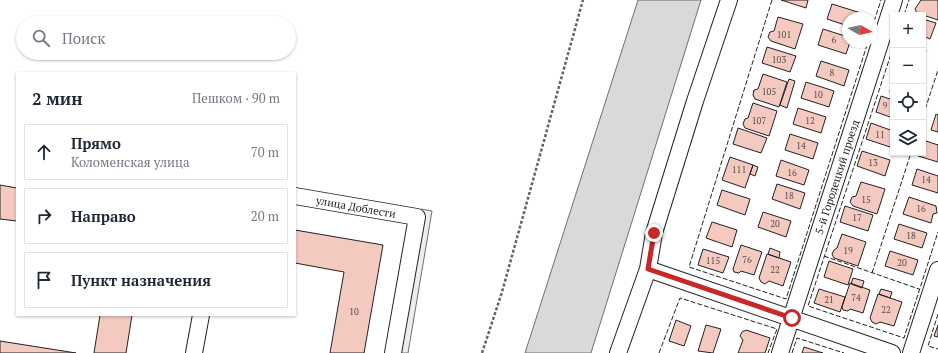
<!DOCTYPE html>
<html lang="ru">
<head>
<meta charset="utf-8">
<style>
	body { margin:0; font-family:"PT Serif",serif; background:#f6f6f7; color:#1f2937 }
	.controls { position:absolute; right:12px; top:12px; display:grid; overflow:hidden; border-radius:0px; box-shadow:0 1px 3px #0004 }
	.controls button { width:36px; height:36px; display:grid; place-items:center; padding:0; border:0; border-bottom:1px solid #e0e1e3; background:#fff; color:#1f2937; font:20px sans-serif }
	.compass { position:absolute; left:842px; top:12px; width:36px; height:36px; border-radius:50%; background:#fff; box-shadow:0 1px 3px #0004; rotate:99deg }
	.stop { position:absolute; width:12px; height:12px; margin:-9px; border:3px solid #c62828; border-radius:50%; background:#fff }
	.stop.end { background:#c62828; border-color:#fff; box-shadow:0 1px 4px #0008 }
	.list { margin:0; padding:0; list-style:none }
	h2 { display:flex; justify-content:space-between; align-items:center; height:52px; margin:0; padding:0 16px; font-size:17px }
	h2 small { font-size:13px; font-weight:400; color:#747a83 }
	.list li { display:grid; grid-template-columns:26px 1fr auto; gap:12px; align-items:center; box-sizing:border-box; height:56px; margin:0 8px 8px; padding:0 8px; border:1px solid #e0e1e3; border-radius:0px }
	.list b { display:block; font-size:15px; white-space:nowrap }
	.list p { margin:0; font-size:13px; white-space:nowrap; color:#747a83 }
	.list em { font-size:13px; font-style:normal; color:#747a83 }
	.icon { flex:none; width:22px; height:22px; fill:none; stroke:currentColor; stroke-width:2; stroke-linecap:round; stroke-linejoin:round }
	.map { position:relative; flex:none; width:938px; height:353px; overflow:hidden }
	.search { position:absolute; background:#fff; box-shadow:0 1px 3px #0004; left:16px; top:16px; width:280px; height:44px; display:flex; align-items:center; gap:10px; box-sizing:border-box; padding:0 14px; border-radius:22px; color:#747a83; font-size:15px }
	.panel { position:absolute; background:#fff; box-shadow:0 1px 3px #0004; left:16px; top:72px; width:280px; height:244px; border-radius:0px }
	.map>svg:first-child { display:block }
</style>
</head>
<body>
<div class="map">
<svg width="938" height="353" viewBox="0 0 938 353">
	<rect width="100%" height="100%" fill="#fff"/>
	<path fill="#ededed" stroke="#6f6f6f" d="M421 209 432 211 408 353H396Z"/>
	<path fill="#d9d9d9" stroke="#6f6f6f" d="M638 0H701L591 353H525Z"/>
	<path fill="#f3c9c0" stroke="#222" d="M781 0H808L806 8Z
		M921 0H938V20L917 13 915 9Z
		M832 4 861 13 859 18H848V26L827 19Z
		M778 17 803 24 795 49 771 41 768 37 770 32 774 31Z
		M923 19 936 23 930 39 923 36Z
		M823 29 848 37V42H850L846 54 818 45Z
		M767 47 796 56 790 72 762 63Z
		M923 49 926 50 923 61Z
		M821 61 849 70 844 86 816 76Z
		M763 74 787 82 779 107 755 99 753 95 754 90 758 89Z
		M789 79 795 81 787 108 780 105Z
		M806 82 834 91 829 107 801 98Z
		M891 87H893V96L890 92Z
		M881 96 893 100V118L876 112Z
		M753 103 777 111 769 136 745 128 743 124 745 119 748 118Z
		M798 108 826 117 821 133 793 124Z
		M936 114 938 115V132L931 130Z
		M871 123 893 131V148L866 139Z
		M738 128 767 138 761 153 733 144Z
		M790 134 818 143 813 159 785 150Z
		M923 140 938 145V162L918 156 919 153H923Z
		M862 151 890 160 885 176 857 166Z
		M730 157 753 165 745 188 722 180Z
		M781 160 809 170 804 185 776 176Z
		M753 165 758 167 755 176 750 174Z
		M917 169 938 176V193L912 185Z
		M861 182 885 189 877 214 853 206 850 202 852 197 856 196Z
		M777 184 805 193 800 209 772 199Z
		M0 185 17 188V221L0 219Z
		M722 190 750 199 745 215 717 205Z
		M909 197 936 206 937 213 933 214 931 223 903 214Z
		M845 206 873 215 868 231 840 222Z
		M763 212 791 221 786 237 758 227Z
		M712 222 737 230 732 247 706 238Z
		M899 224 927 233 922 248 894 239Z
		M295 230 383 245 364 353H330L344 272 295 263Z
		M842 234 866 242 858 266 834 258 832 254 834 250 837 248Z
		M741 245 762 252 754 275 741 271 739 273 734 272 733 269Z
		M770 248 780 252 779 258 768 254Z
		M703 249 729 257 723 273 698 265Z
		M890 251 918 260 913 275 885 266Z
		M767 254 791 262 783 286 769 281 765 284 761 282 759 278Z
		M829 261 853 269 848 285 824 277Z
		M853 278 864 281 862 288 851 284Z
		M850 283 870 290 863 313 850 309 848 311 843 310 842 307Z
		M819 289 845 297 840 312 814 303Z
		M881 289 892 292 890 298 879 294Z
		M878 294 902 302 894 326 880 322 876 324 872 322 870 318Z
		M100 315H132L126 353H94Z
		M676 320 691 326 684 346 669 341Z
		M706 325 721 329 713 353 698 351Z
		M938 325V337L934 336Z
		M746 330 770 338 765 353H738L743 340 740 336 742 332Z
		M0 341 76 353H0Z
		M804 347 823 353H802Z"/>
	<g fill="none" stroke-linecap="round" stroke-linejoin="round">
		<g stroke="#222" stroke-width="18">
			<path id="minor" d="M295 196 417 217 393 353
				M648 269 892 353
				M194 353 201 315
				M618 353 648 269 654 233 695 101 729 0
				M780 353 894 0
				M911 353 938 270"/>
		</g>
		<path stroke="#646464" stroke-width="2.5" stroke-dasharray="3 2" stroke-linecap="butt" d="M482 353 502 292 583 0"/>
		<use href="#minor" stroke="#fff" stroke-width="16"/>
		<path stroke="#222" stroke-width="1" stroke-dasharray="5 2" stroke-linecap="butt" d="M772 0 689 267 786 299 868 42
			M904 15 909 0
			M872 28 881 0
			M893 48 808 306 904 338 938 232
			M923 116 938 70
			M824 256 919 289
			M872 273 911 153
			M938 314 928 346 938 349
			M659 353 680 298 777 329 768 353
			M792 353 797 338 844 353"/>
	</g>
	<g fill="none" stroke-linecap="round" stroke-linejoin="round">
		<path stroke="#c62828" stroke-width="5" d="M654 233 648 269 792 318"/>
	</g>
	<g text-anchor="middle" stroke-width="3" stroke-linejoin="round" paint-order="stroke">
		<g font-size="9" fill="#564c4a">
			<text x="784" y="38">101</text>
			<text x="834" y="43">6</text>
			<text x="779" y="63">103</text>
			<text x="832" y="76">8</text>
			<text x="769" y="95">105</text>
			<text x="818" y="98">10</text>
			<text x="885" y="109">9</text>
			<text x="759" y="124">107</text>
			<text x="810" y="124">12</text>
			<text x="880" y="138">11</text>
			<text x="801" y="149">14</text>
			<text x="873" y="166">13</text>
			<text x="739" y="173">111</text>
			<text x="792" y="176">16</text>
			<text x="926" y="183">14</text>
			<text x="789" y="199">18</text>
			<text x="866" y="203">15</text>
			<text x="921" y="212">16</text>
			<text x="857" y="221">17</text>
			<text x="775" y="227">20</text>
			<text x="911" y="239">18</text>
			<text x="848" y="254">19</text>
			<text x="747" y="263">76</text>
			<text x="713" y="264">115</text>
			<text x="902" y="266">20</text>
			<text x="775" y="273">22</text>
			<text x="856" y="301">74</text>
			<text x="829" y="303">21</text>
			<text x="886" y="313">22</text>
			<text x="354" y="315">10</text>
		</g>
		<g font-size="11" fill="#222" stroke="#fff">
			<text transform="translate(837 177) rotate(-72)" y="4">5-й Городецкий проезд</text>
			<text transform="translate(356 207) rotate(10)" y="4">улица Доблести</text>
		</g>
	</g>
</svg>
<div class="controls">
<button>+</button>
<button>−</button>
<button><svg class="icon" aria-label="locate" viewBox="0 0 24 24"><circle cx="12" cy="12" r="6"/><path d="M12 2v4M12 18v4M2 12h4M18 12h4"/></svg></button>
<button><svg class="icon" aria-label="layers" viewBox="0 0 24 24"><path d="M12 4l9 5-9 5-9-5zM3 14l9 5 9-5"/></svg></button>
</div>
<svg class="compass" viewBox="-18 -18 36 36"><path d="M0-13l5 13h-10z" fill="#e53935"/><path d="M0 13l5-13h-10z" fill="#747a83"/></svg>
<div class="stop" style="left:792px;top:318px"></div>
<div class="stop end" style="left:654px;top:233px"></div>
<div class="search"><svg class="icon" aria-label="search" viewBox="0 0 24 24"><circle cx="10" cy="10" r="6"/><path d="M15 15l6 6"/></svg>Поиск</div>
<section class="panel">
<h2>2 мин<small>Пешком · 90 m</small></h2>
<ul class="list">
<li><svg class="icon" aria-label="ahead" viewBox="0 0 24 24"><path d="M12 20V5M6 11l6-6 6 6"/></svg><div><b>Прямо</b><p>Коломенская улица</p></div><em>70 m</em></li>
<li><svg class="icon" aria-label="right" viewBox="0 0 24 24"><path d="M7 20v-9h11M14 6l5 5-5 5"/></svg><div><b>Направо</b></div><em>20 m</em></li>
<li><svg class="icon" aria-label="arrive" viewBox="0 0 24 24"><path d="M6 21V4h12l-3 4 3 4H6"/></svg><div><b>Пункт назначения</b></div></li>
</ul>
</section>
</div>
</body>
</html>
